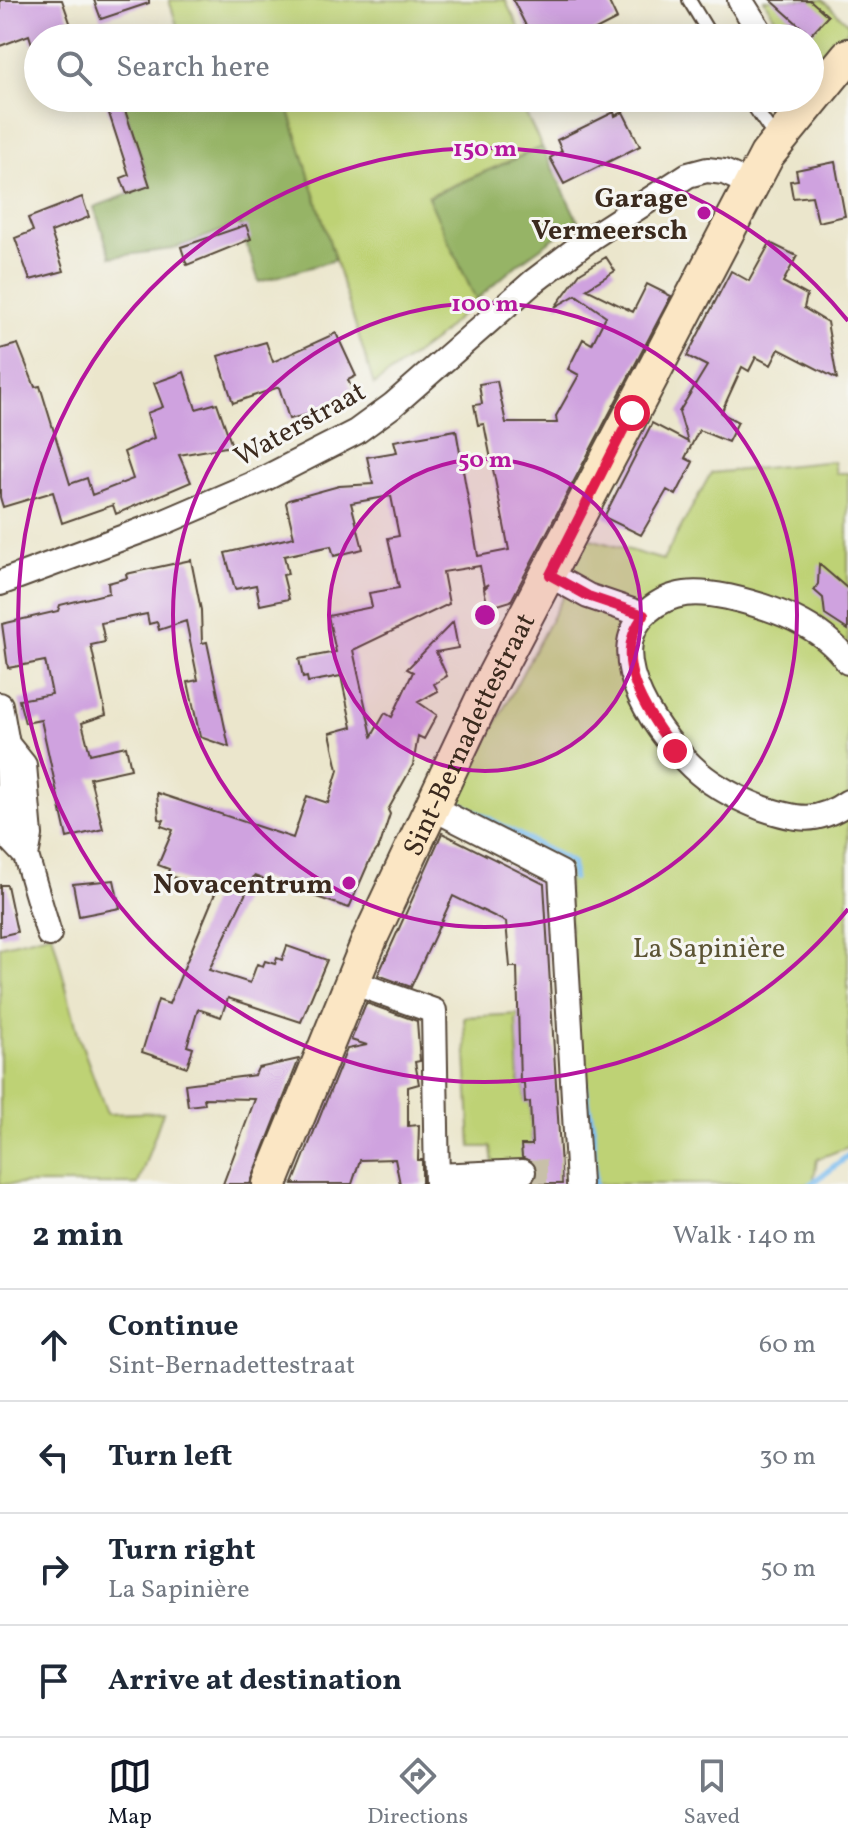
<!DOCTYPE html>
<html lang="en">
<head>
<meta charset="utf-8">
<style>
	body { margin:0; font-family:Vollkorn,serif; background:#f6f6f7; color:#1f2937 }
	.stop { position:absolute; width:24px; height:24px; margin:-18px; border:6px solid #e11d48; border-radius:50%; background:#fff }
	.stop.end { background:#e11d48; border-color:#fff; box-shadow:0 2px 8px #0008 }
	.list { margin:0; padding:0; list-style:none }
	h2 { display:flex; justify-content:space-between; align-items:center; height:104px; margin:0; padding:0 32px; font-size:34px }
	h2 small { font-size:26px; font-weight:400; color:#747a83 }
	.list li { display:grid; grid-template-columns:52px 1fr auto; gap:24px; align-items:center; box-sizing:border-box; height:112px; padding:0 32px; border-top:2px solid #e0e1e3 }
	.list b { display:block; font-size:30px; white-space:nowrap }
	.list p { margin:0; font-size:26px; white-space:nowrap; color:#747a83 }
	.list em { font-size:26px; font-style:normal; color:#747a83 }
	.icon { flex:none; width:44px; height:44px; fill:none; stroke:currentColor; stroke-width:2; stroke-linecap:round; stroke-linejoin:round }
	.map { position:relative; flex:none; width:848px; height:1184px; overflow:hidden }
	.search { position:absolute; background:#fff; box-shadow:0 4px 20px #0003; left:24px; right:24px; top:24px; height:88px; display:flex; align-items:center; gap:20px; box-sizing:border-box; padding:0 28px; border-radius:44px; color:#747a83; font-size:30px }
	.sheet { height:552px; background:#fff }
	nav { display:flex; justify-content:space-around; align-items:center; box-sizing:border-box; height:112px; border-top:2px solid #e0e1e3; background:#fff; font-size:22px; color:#747a83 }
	nav a { display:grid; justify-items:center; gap:4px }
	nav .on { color:#111827 }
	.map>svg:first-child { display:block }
</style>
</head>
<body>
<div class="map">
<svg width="848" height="1184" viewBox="0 0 848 1184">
	<rect width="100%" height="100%" fill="#f6f6f2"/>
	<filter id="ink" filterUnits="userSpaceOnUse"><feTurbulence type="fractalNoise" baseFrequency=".0125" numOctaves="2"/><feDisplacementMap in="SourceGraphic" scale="16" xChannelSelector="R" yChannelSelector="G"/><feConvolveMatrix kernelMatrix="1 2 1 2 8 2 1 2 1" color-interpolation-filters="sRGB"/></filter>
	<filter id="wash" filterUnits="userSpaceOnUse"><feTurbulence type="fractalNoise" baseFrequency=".006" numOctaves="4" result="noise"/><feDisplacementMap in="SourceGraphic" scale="32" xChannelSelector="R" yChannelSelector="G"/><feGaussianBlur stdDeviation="1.8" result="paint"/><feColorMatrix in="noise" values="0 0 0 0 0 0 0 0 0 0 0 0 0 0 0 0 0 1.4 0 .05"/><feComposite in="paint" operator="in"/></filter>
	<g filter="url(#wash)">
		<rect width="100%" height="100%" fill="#ebe6cc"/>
		<path fill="#bed275" stroke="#7c7e4a" stroke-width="2" d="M169 0H505L524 38H181Z
			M764 0H823L848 23V30L825 55 811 57 810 38H787Z
			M285 98H518L542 147 428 196 476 300 437 338 374 385Z
			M834 461 836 473H848V1147L817 1159 813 1184H582L567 869 451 808 566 591 581 536 663 560 711 473Z
			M52 933 79 1037 107 1114 163 1112 138 1184H0V946Z
			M520 1014V1018L516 1019 519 1082 524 1083 525 1102H530L532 1145 522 1146 523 1163 493 1165 491 1147H471L464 1017Z"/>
		<path fill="#96b466" stroke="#686f42" stroke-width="2" d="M121 98H285L335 260 259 282 240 224 172 249 111 257 94 207 150 186Z
			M542 147 578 221 519 263 476 300 428 197Z"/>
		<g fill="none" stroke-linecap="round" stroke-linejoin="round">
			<path stroke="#79bcef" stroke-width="6" d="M455 801 572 863 573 878
				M584 1081 593 1128 595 1184
				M811 1184 848 1156"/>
		</g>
		<g id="blocks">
			<path fill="#cfa2df" d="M0 0H62L73 31 38 38 32 44 29 35 0 46Z
				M94 0H149V3L101 19Z
				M513 0H608L617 19 580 38H532Z
				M771 0H810L828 16 810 35Z
				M104 98H121L150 186 127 194 121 178 129 175Z
				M614 112 615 116 623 112 640 146 564 184 550 158 562 151 557 140Z
				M835 162 845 216 818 222 812 196 793 198 790 181 798 180 796 170Z
				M82 197 89 217 51 232 64 271 30 280 15 238 33 231 28 218Z
				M246 225 251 239 187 265 181 247Z
				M770 243 797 256 783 282 807 295 804 308 827 322 837 379 779 349 771 365 756 357 749 371 742 367 721 413 738 422 728 442 699 430 685 458 693 462 676 495 667 490 641 535 604 517 652 423 688 442 679 412 707 366 687 356 731 271 749 281Z
				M606 257 615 271 586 289 633 312 647 284 671 296 511 601 488 608 484 589 489 584 484 587 480 566 443 572 449 604 353 650 372 736 385 713 392 717 413 672 407 669 453 622 458 648 436 652 447 676 434 684 438 691 418 702 437 715 424 739 418 736 413 765 388 810 390 814 380 845 369 862 349 908 254 876 209 970 250 983 257 964 263 966 265 961 275 964 277 958 282 960 287 946 327 960 301 1022 228 998 221 1017 198 1009 187 1046 193 1048 187 1067 142 1052 158 1000 169 1004 216 891 167 875 169 869 158 865 173 830 161 826 164 820 159 819 157 793 293 838 307 796 328 803 338 770 330 733 352 727 341 676 308 682 307 677 303 678 299 659 336 652 328 616 372 607 369 593 399 588 388 538 399 536 391 496 351 503 363 549 334 556 331 546 284 556 288 574 283 575 289 599 260 605 256 585 235 589 225 553 294 537 286 503 288 500 339 486 373 484 367 457 397 452 394 441 456 430 478 556 509 550 484 424 478 425 474 405 482 404 479 384 497 381 506 423H557L556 416 579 375 568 369 583 339 592 344 606 316 576 295 555 307 580 273Z
				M336 333 356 376 348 380 354 394 315 413 289 419 279 387 233 403 218 356 266 342 273 362Z
				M18 344 35 387 40 386 70 484 87 478 92 495 133 479 124 452 154 438 147 413 163 407 154 383 174 376 184 372 196 409 217 403 232 446 179 455 191 482 116 514 113 505 62 523 53 492 3 507 0 497V349Z
				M191 560 201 610 202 643 207 642 229 747 200 737 188 682 198 680 186 621 159 630 157 622 149 624 147 614 101 623 105 642 91 645 106 715 82 723 90 754 126 746 131 769 90 778 103 829 67 838 41 720 25 723 19 700 52 694 45 661 8 668 2 624 58 611 60 605 109 593 108 583 127 578 126 574Z
				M819 564 848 589V630L825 615 823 598 814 590 818 584Z
				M442 833 544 884 562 1184H532L538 1172 536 1165 522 1157 521 1145H532L530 1102 525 1103 524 1083H520L517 967H510L506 922 453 896 411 987 378 975Z
				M114 880 120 908 79 916 73 884Z
				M0 885H7L17 932 0 936Z
				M366 1003 417 1021 420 1061 415 1062 419 1084 408 1087V1126L419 1125 418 1160H422V1184H400L395 1159 360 1160 352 1184H293L347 1049 367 1045 351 1040Z
				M299 1059 250 1184H223L255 1099 204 1098 205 1104 188 1106 185 1084 255 1075 258 1068Z"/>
		</g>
	</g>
	<g filter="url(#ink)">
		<use href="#blocks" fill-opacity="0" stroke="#554638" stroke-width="2"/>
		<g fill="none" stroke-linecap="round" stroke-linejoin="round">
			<path stroke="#c8c0a9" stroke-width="24" stroke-dasharray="24 12" stroke-linecap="butt" d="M523 1172 561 1171"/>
			<g stroke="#554638" stroke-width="16">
				<path id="lane" d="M689 0 712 38
					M748 98 777 140"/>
			</g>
			<g stroke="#554638" stroke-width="28">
				<path id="street" d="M740 0 764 38
					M550 575 588 596 644 615
					M0 583 162 523 260 481 356 432 393 405 533 282 592 237 688 175 707 170 724 172 751 184
					M848 662C821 624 772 607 728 597 697 591 672 590 648 611 597 655 662 741 699 773 718 789 739 799 762 808 797 820 817 824 848 802
					M0 705 7 744 11 840 26 856 49 934
					M7 744 24 765 30 835 26 856
					M429 806 561 873 579 1184
					M352 982 434 1011 437 1184
					M437 1176 523 1172"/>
			</g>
			<g stroke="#554638" stroke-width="38">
				<g id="secondary">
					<path id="s1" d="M270 1184 371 936 488 688 767 155 848 56"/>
				</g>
			</g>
			<use href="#lane" stroke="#fff" stroke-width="12"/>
			<use href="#street" stroke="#fff" stroke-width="24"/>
			<use href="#secondary" stroke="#fbe6c4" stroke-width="34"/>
		</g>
	</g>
	<g fill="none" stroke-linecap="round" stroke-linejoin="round" filter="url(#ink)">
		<path stroke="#e11d48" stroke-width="10" d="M632 413 550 575 588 596 644 615C608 660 648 713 675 751"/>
	</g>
	<circle cx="485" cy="615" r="156" fill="#b5179e" fill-opacity=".12"/>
	<g fill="none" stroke="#b5179e" stroke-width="4">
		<circle cx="485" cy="615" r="156"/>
		<circle cx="485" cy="615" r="312"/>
		<path d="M848 909A467 467 0 1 1 848 321"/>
	</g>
	<g fill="#b5179e" stroke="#f6f6f2" stroke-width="3">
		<circle cx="704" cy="213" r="8"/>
		<circle cx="349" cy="883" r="8"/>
	</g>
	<g text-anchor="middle" stroke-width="6" stroke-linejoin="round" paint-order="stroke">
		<g font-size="28" font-weight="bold" fill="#3b2a1e" stroke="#f6f6f2" text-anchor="end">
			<text x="688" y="207">Garage<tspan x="688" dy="32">Vermeersch</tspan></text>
			<text x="333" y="893">Novacentrum</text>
		</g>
		<g font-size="28" fill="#3b2a1e" stroke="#f6f6f2">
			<text transform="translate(299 423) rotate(-29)" y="10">Waterstraat</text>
			<text dy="10" stroke="none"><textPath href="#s1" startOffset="492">Sint-Bernadettestraat</textPath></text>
		</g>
		<g font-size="28" fill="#5c5434" stroke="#f6f6f2">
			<text x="709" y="957">La Sapinière</text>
		</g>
	</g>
	<circle cx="485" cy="615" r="12" fill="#b5179e" stroke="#f6f6f2" stroke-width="4"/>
	<g font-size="24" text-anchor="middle" font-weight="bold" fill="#b5179e" stroke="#f6f6f2" stroke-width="6" stroke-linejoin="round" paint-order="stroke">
		<text x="485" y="156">150 m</text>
		<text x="485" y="311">100 m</text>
		<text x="485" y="467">50 m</text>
	</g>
</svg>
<div class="stop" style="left:632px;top:413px"></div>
<div class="stop end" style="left:675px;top:751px"></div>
<div class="search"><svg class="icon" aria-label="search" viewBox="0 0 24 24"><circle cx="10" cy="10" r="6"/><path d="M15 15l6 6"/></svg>Search here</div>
</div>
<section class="sheet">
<h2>2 min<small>Walk · 140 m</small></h2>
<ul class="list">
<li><svg class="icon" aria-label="ahead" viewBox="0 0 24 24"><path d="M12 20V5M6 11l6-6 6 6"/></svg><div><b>Continue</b><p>Sint-Bernadettestraat</p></div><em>60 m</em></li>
<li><svg class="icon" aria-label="left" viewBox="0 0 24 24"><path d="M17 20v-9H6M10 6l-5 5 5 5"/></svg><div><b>Turn left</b></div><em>30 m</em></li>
<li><svg class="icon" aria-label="right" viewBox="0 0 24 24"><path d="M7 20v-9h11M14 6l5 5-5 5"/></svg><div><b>Turn right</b><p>La Sapinière</p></div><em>50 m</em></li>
<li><svg class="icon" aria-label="arrive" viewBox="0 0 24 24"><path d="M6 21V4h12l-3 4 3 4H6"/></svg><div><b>Arrive at destination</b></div></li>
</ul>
</section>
<nav>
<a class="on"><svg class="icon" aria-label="map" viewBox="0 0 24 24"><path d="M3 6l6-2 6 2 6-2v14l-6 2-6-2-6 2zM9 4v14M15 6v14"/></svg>Map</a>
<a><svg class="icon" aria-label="directions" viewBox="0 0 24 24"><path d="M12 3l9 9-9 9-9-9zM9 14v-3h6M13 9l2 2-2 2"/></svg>Directions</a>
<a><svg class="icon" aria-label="saved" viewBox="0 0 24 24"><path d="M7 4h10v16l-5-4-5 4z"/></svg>Saved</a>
</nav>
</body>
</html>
